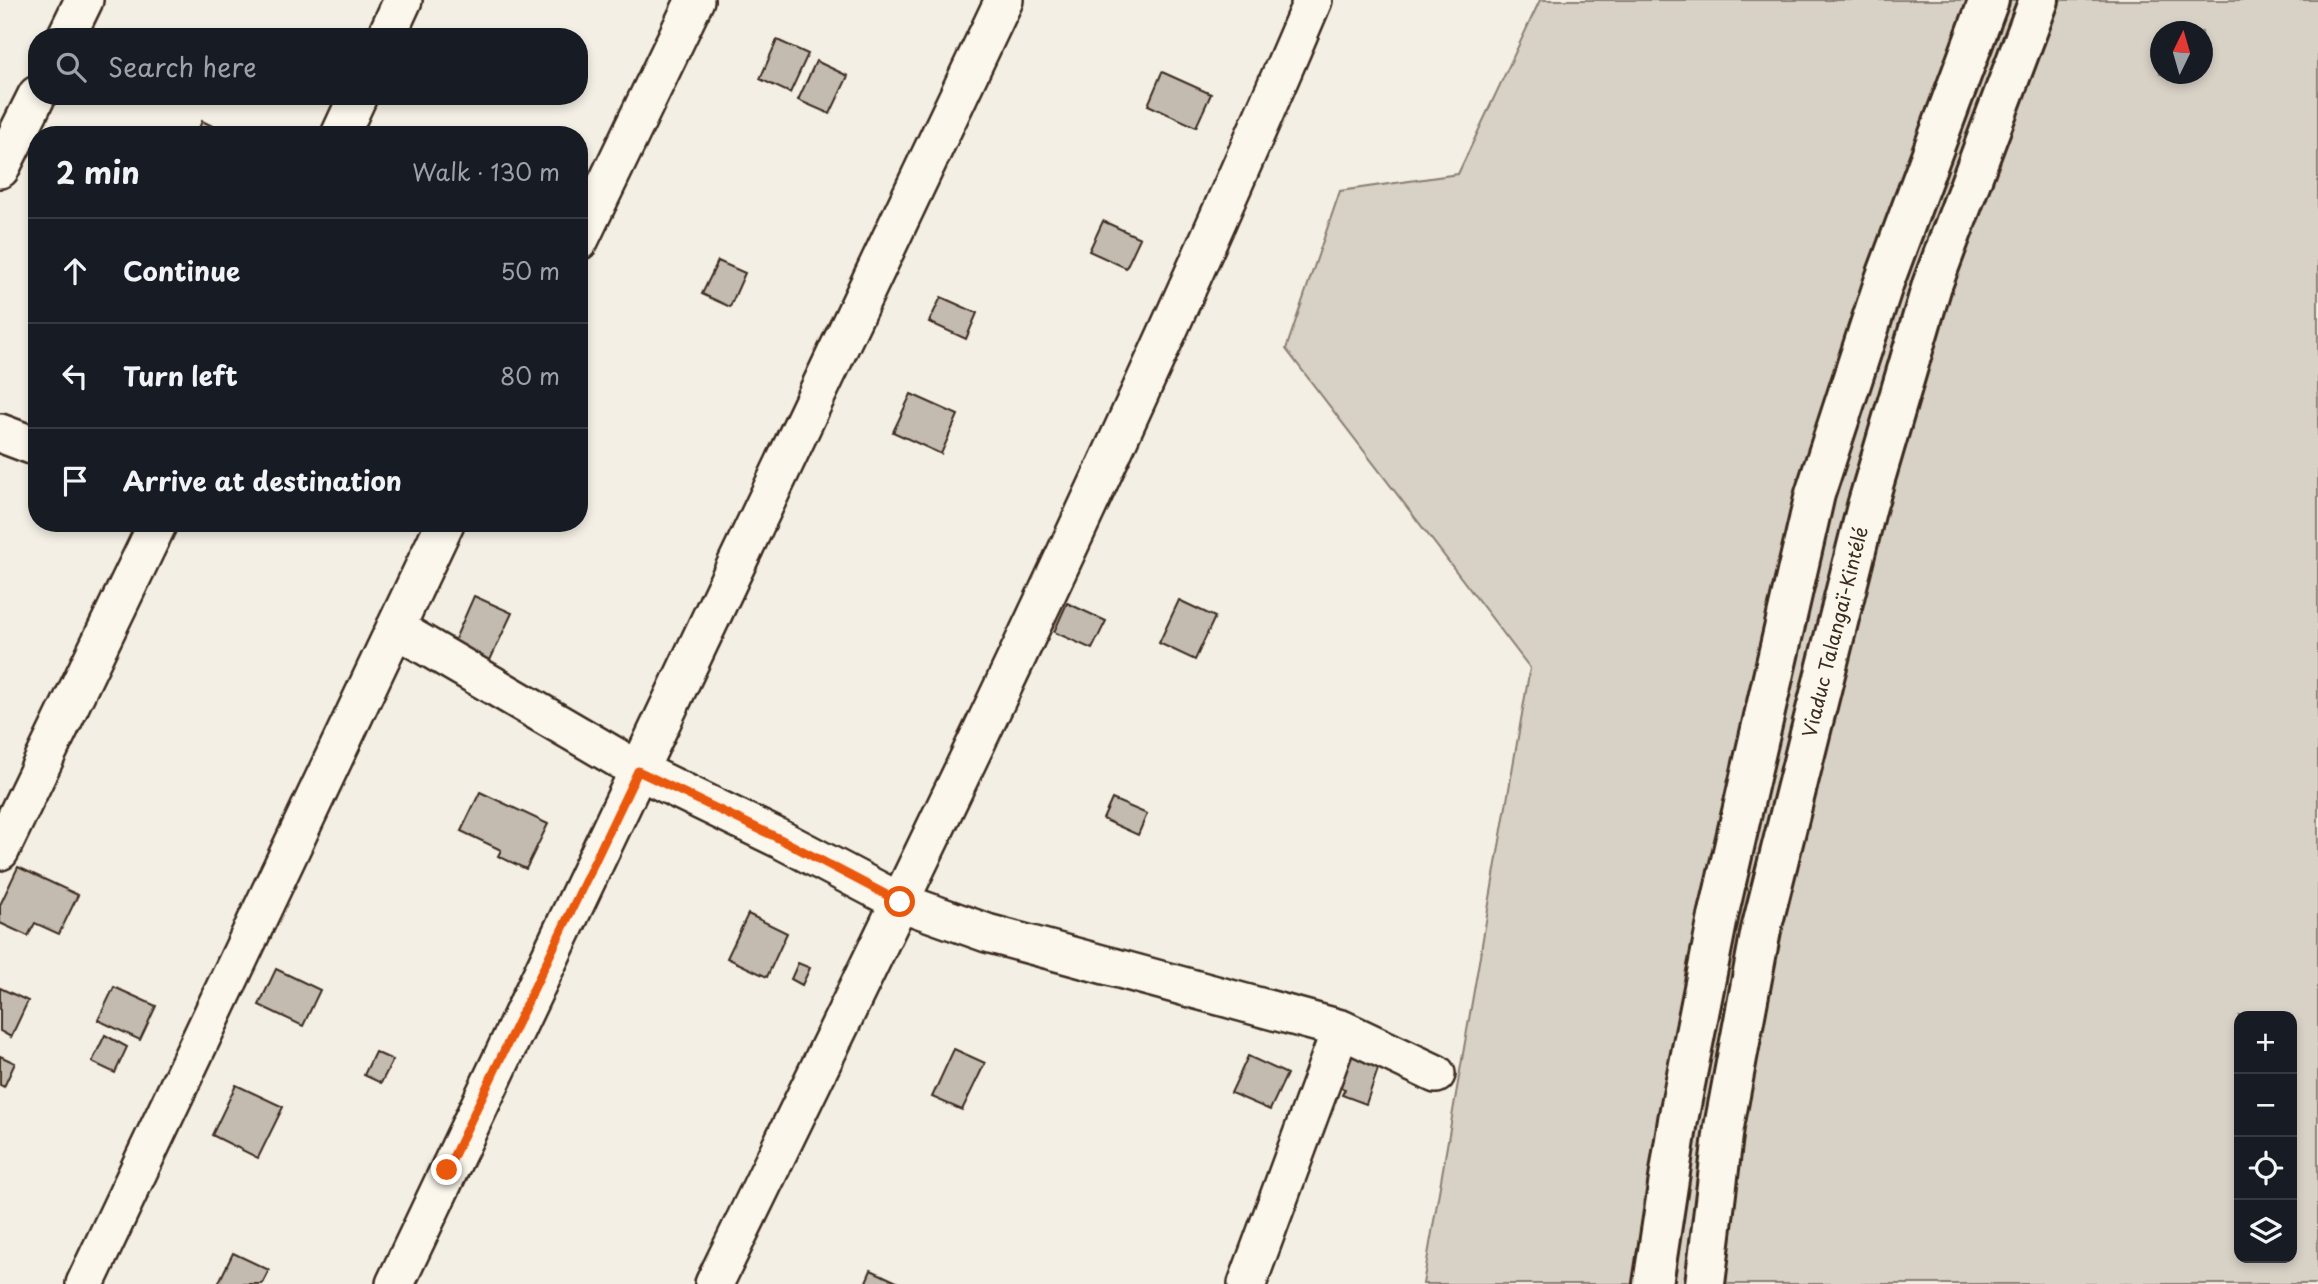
<!DOCTYPE html>
<html lang="en">
<head>
<meta charset="utf-8">
<style>
	body { margin:0; font-family:"Playpen Sans",sans-serif; background:#242831; color:#f1f3f6 }
	.controls { position:absolute; right:21px; bottom:21px; display:grid; overflow:hidden; border-radius:14px; box-shadow:0 4px 10px #0003 }
	.controls button { width:63px; height:63px; display:grid; place-items:center; padding:0; border:0; border-bottom:2px solid #363941; background:#171b24; color:#f1f3f6; font:35px sans-serif }
	.compass { position:absolute; left:2150px; top:21px; width:63px; height:63px; border-radius:50%; background:#171b24; box-shadow:0 4px 10px #0003; rotate:5deg }
	.stop { position:absolute; width:21px; height:21px; margin:-16px; border:5px solid #ea580c; border-radius:50%; background:#fff }
	.stop.end { background:#ea580c; border-color:#fff; box-shadow:0 2px 7px #0008 }
	.list { margin:0; padding:0; list-style:none }
	h2 { display:flex; justify-content:space-between; align-items:center; height:91px; margin:0; padding:0 28px; font-size:30px }
	h2 small { font-size:23px; font-weight:400; color:#9ea1a6 }
	.list li { display:grid; grid-template-columns:46px 1fr auto; gap:21px; align-items:center; box-sizing:border-box; height:105px; padding:0 28px; border-top:2px solid #363941 }
	.list b { display:block; font-size:26px; white-space:nowrap }
	.list em { font-size:23px; font-style:normal; color:#9ea1a6 }
	.icon { flex:none; width:38px; height:38px; fill:none; stroke:currentColor; stroke-width:2; stroke-linecap:round; stroke-linejoin:round }
	.map { position:relative; flex:none; width:2318px; height:1284px; overflow:hidden }
	.search { position:absolute; background:#171b24; box-shadow:0 4px 10px #0003; left:28px; top:28px; width:560px; height:77px; display:flex; align-items:center; gap:18px; box-sizing:border-box; padding:0 24px; border-radius:28px; color:#9ea1a6; font-size:26px }
	.panel { position:absolute; background:#171b24; box-shadow:0 4px 10px #0003; left:28px; top:126px; width:560px; height:406px; border-radius:28px }
	.map>svg:first-child { display:block }
</style>
</head>
<body>
<div class="map">
<svg width="2318" height="1284" viewBox="0 0 2318 1284">
	<rect width="100%" height="100%" fill="#f3efe4"/>
	<filter id="ink" filterUnits="userSpaceOnUse"><feTurbulence type="fractalNoise" baseFrequency=".0143" numOctaves="2"/><feDisplacementMap in="SourceGraphic" scale="14" xChannelSelector="R" yChannelSelector="G"/><feConvolveMatrix kernelMatrix="1 2 1 2 8 2 1 2 1" color-interpolation-filters="sRGB"/></filter>
	<g filter="url(#ink)">
		<path fill="#d8d1c6" stroke="#8a7e72" stroke-width="2" fill-rule="evenodd" d="M1540 0H2318V1284H1423L1530 668 1286 349 1340 191 1458 174ZM2160 32H2202V74H2160ZM2239 1016H2292V1258H2239Z"/>
		<path fill="#c3bbb0" stroke="#3b2a1e" stroke-width="2" d="M777 40 808 54 790 93 760 79Z
			M816 61 848 76 830 114 798 100Z
			M1162 72 1211 94 1196 127 1148 105Z
			M202 121 231 135H196Z
			M1103 221 1140 238 1126 268 1089 251Z
			M718 261 745 273 730 307 702 294Z
			M941 297 977 313 966 339 929 322Z
			M911 394 958 415 941 454 893 432Z
			M474 596 512 613 485 671 448 655Z
			M1179 600 1215 617 1195 660 1159 643Z
			M1067 603 1106 621 1092 649 1054 632Z
			M480 792 548 824 526 869 498 856 501 850 461 831Z
			M1112 799 1147 814 1138 835 1103 819Z
			M18 867 78 895 59 934 35 923 28 936 0 923V905Z
			M748 914 787 933 767 977 727 958Z
			M798 963 810 968 802 985 791 979Z
			M276 969 320 990 303 1026 259 1005Z
			M114 987 156 1006 140 1040 98 1020Z
			M0 988 28 1001 11 1037 0 1031Z
			M105 1035 127 1047 115 1073 92 1062Z
			M954 1049 985 1063 962 1110 932 1097Z
			M1342 1050 1380 1063 1366 1104 1342 1095 1345 1089 1330 1084Z
			M375 1052 393 1060 381 1083 364 1075Z
			M0 1056 15 1063 4 1087 0 1085Z
			M1248 1056 1287 1074 1270 1110 1231 1093Z
			M236 1085 283 1107 258 1158 212 1135Z
			M233 1253 269 1270 262 1284H218Z
			M871 1270 901 1284H865Z"/>
		<g fill="none" stroke-linecap="round" stroke-linejoin="round">
			<g stroke="#3b2a1e" stroke-width="42">
				<path id="street" d="M66 37 84 0
					M386 37 403 0
					M340 135 358 96
					M0 169 37 95
					M579 241 695 0
					M0 433 37 447
					M395 628 638 770 780 839 900 902 987 933 1341 1029 1436 1074
					M0 851 158 523
					M85 1284 445 523
					M395 1284 1004 0
					M714 1284C921 860 1129 435 1313 0
					M1247 1284 1341 1029"/>
			</g>
			<g stroke="#3b2a1e" stroke-width="44">
				<path id="highway" d="M1653 1284 1678 1120 1718 917 1815 494 1884 282 1989 0
					M1705 1284 1724 1127 1761 930 1867 506 1932 285 2039 0"/>
			</g>
			<use href="#street" stroke="#fbf7ec" stroke-width="37"/>
			<use href="#highway" stroke="#fbf7ec" stroke-width="38"/>
		</g>
	</g>
	<g fill="none" stroke-linecap="round" stroke-linejoin="round" filter="url(#ink)">
		<path stroke="#ea580c" stroke-width="9" d="M447 1170 638 771 780 839 900 902"/>
	</g>
	<g text-anchor="middle" stroke-width="6" stroke-linejoin="round" paint-order="stroke">
		<g font-size="19" fill="#3b2a1e" stroke="#fbf7ec">
			<text transform="translate(1835 632) rotate(-76)" y="7">Viaduc Talangaï-Kintélé</text>
		</g>
	</g>
</svg>
<div class="controls">
<button>+</button>
<button>−</button>
<button><svg class="icon" aria-label="locate" viewBox="0 0 24 24"><circle cx="12" cy="12" r="6"/><path d="M12 2v4M12 18v4M2 12h4M18 12h4"/></svg></button>
<button><svg class="icon" aria-label="layers" viewBox="0 0 24 24"><path d="M12 4l9 5-9 5-9-5zM3 14l9 5 9-5"/></svg></button>
</div>
<svg class="compass" viewBox="-18 -18 36 36"><path d="M0-13l5 13h-10z" fill="#e53935"/><path d="M0 13l5-13h-10z" fill="#9ea1a6"/></svg>
<div class="stop" style="left:900px;top:902px"></div>
<div class="stop end" style="left:447px;top:1170px"></div>
<div class="search"><svg class="icon" aria-label="search" viewBox="0 0 24 24"><circle cx="10" cy="10" r="6"/><path d="M15 15l6 6"/></svg>Search here</div>
<section class="panel">
<h2>2 min<small>Walk · 130 m</small></h2>
<ul class="list">
<li><svg class="icon" aria-label="ahead" viewBox="0 0 24 24"><path d="M12 20V5M6 11l6-6 6 6"/></svg><div><b>Continue</b></div><em>50 m</em></li>
<li><svg class="icon" aria-label="left" viewBox="0 0 24 24"><path d="M17 20v-9H6M10 6l-5 5 5 5"/></svg><div><b>Turn left</b></div><em>80 m</em></li>
<li><svg class="icon" aria-label="arrive" viewBox="0 0 24 24"><path d="M6 21V4h12l-3 4 3 4H6"/></svg><div><b>Arrive at destination</b></div></li>
</ul>
</section>
</div>
</body>
</html>
